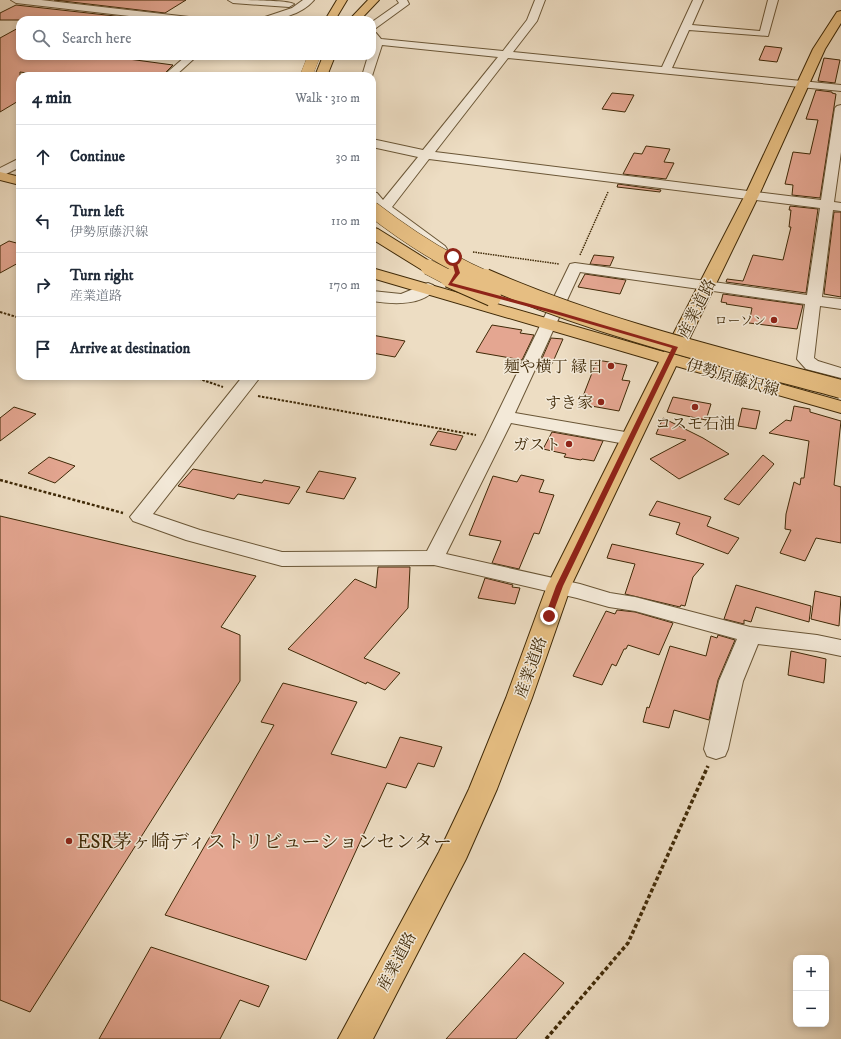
<!DOCTYPE html>
<html lang="en">
<head>
<meta charset="utf-8">
<style>
	body { margin:0; font-family:"IM FELL DW Pica","Noto Serif JP",serif; background:#f6f6f7; color:#1f2937 }
	.controls { position:absolute; right:12px; bottom:12px; display:grid; overflow:hidden; border-radius:8px; box-shadow:0 2px 6px #0003 }
	.controls button { width:36px; height:36px; display:grid; place-items:center; padding:0; border:0; border-bottom:1px solid #e0e1e3; background:#fff; color:#1f2937; font:20px sans-serif }
	.stop { position:absolute; width:12px; height:12px; margin:-9px; border:3px solid #8f2418; border-radius:50%; background:#fff }
	.stop.end { background:#8f2418; border-color:#fff; box-shadow:0 1px 4px #0008 }
	.list { margin:0; padding:0; list-style:none }
	h2 { display:flex; justify-content:space-between; align-items:center; height:52px; margin:0; padding:0 16px; font-size:17px }
	h2 small { font-size:13px; font-weight:400; color:#747a83 }
	.list li { display:grid; grid-template-columns:26px 1fr auto; gap:12px; align-items:center; box-sizing:border-box; height:64px; padding:0 16px; border-top:1px solid #e0e1e3 }
	.list b { display:block; font-size:15px; white-space:nowrap }
	.list p { margin:0; font-size:13px; white-space:nowrap; color:#747a83 }
	.list em { font-size:13px; font-style:normal; color:#747a83 }
	.icon { flex:none; width:22px; height:22px; fill:none; stroke:currentColor; stroke-width:2; stroke-linecap:round; stroke-linejoin:round }
	.map { position:relative; flex:none; width:841px; height:1039px; overflow:hidden }
	.search { position:absolute; background:#fff; box-shadow:0 2px 6px #0003; left:16px; top:16px; width:360px; height:44px; display:flex; align-items:center; gap:10px; box-sizing:border-box; padding:0 14px; border-radius:12px; color:#747a83; font-size:15px }
	.panel { position:absolute; background:#fff; box-shadow:0 2px 6px #0003; left:16px; top:72px; width:360px; height:308px; border-radius:12px }
	.map>svg:first-child { display:block }
</style>
</head>
<body>
<div class="map">
<svg width="841" height="1039" viewBox="0 0 841 1039">
	<rect width="100%" height="100%" fill="#edddc3"/>
	<filter id="stains"><feTurbulence type="fractalNoise" baseFrequency=".005" numOctaves="4"/><feColorMatrix values="0 0 0 0 .2 0 0 0 0 .09 0 0 0 0 .02 0 0 0 .5 -.17"/></filter>
	<radialGradient id="worn" r=".72"><stop offset=".6" stop-color="#630" stop-opacity="0"/><stop offset="1" stop-color="#630" stop-opacity=".3"/></radialGradient>
	<path fill="#e4a691" stroke="#3f2907" d="M54 0H186L165 13Z
		M16 5 151 20H0V13Z
		M20 27V56H106L173 65 162 76H49L20 72V100L0 112V38Z
		M765 46 782 48 777 62 759 60Z
		M824 58 840 60 835 83 818 81Z
		M816 90 832 92V93L836 94 820 198 792 195 793 185 785 184 793 152 810 154 818 120 806 119Z
		M612 93 634 95 625 112 602 109Z
		M646 146 670 149 664 162 674 163 666 179 623 174 634 153 642 154Z
		M618 184 661 190 660 192 617 187Z
		M790 206 818 209 806 293 726 282 727 279 743 281 753 255 783 260 791 227H789L791 210H789Z
		M834 212H841V297L824 294Z
		M9 241 20 244V262L0 273V246Z
		M594 255 614 257 610 266 590 264Z
		M585 274 626 280 620 294 578 287Z
		M723 294 803 305 797 329 749 323 752 308 726 304 727 303 721 302Z
		M492 325 522 330 520 333 534 335 522 360 476 352Z
		M372 335 405 341 395 357 372 353Z
		M551 338 563 339 552 364 540 363Z
		M597 360 627 365 622 380 630 381 619 411 580 404Z
		M673 397 711 404 706 420 667 412Z
		M794 406 810 409V412L841 421 834 485 841 487V543L816 538 805 561 780 553 791 530 785 529 786 514 794 482 800 485 801 478H804L809 441 769 433 786 420 791 421Z
		M14 407 36 414 0 441V418Z
		M742 408 760 411 756 429 738 426Z
		M663 418 703 438 729 454 679 479 650 459 686 440 656 434Z
		M438 431 463 436 456 450 430 445Z
		M552 432 603 441 594 461 582 459 581 460 564 457 566 454 543 449Z
		M763 455 774 464 739 505 724 499Z
		M49 457 75 466 55 483 28 473Z
		M193 469 262 483 264 480 300 487 289 504 238 494 234 499 178 486Z
		M319 471 356 478 344 499 306 492Z
		M521 475 544 480 539 492 554 495 539 534 534 533 519 569 492 563 501 541 469 535 493 476 517 482Z
		M657 501 711 517 707 526 739 538 728 554 676 534 680 523 649 515Z
		M0 516 256 576 221 627 240 635V681L30 1012 0 1000Z
		M612 544 704 564 693 577 685 606 681 605 680 607 625 594 635 564 607 558Z
		M378 567H410L408 608 364 658 400 673 385 690 367 682 366 684 288 649 355 579 376 588Z
		M485 578 513 585 512 587 520 588 515 604 478 598Z
		M736 585 811 606 809 622 756 607 751 622 744 620V624L724 619Z
		M815 591 841 597 839 626 811 619Z
		M617 610 635 612 673 623 659 655 628 645 626 649H624L616 666 612 664 602 685 573 676 606 611 615 614Z
		M718 635 735 640 718 680 709 720 674 710 669 728 643 722 647 707 649 708 670 646 706 656 711 636 717 638Z
		M791 651 826 659 824 683 788 675Z
		M283 683 357 702 331 754 386 768 400 737 442 747 434 767 418 763 406 788 387 783 306 960 165 915 274 725 261 722Z
		M151 947 269 986 259 1007 240 1000 220 1039H99Z
		M524 953 564 983 516 1039H446Z"/>
	<g fill="none" stroke-linecap="round" stroke-linejoin="round">
		<g stroke="#6a5636" stroke-width="2">
			<path id="minor" d="M11 0H41L189 17 194 20H164L16 3Z
				M228 0C240 0 288 0 294 4L289 7 233 3Z
				M303 0H314C301 15 279 20 260 20L262 18 292 8Z
				M397 0H407L409 4 376 28 372 29V22L399 3Z
				M535 0H545L537 21 513 52 662 67 693 0H703L692 25 760 31 768 0H778L768 36 689 30 672 68 841 85V91L508 58 435 152 821 200 835 108 837 106 841 105V152L834 202 841 203V211L833 210 822 297 841 299V309L820 306 814 358 818 361 841 368V378L806 369 797 359 805 304 580 272 515 413 631 433 637 435 640 439 637 443 631 445 511 423 446 554 580 584 610 593 635 597 750 627 817 635 841 640V656L817 651 758 644 743 681 728 749 725 756 716 759 707 756 704 749 719 681 737 639 635 611 609 607 577 598 434 565 282 566 186 540 133 521 130 517 243 376H261L153 514 200 530 282 552 427 551 485 439 570 264 575 263 807 295 820 208 429 159 392 207 445 246 447 249 445 252 440 253 435 252 379 211 372 204V192L377 193 383 200 418 157 372 147V139L423 150 498 57 382 45 372 76H362L368 56H372V32L376 33 381 39 503 51 527 20Z
				M186 56H197L175 76H163Z
				M20 158V167L0 177V168Z
				M428 283 433 285 436 288C423 307 391 304 372 301V291L401 294Z"/>
		</g>
		<g stroke="#3f2907" stroke-width="2">
			<path id="major" d="M841 11V23L825 49 759 195 681 356 841 401V413L676 366 571 586 532 698 497 789 466 859 373 1039H338L439 852 469 789 506 698 547 586 659 362 372 278V268L664 352 745 195 813 49 837 12Z
				M0 172 20 177V185L0 180Z"/>
		</g>
		<g stroke="#3f2907" stroke-width="2">
			<path id="highway" d="M337 0H347L335 20H325Z
				M368 0H379L360 20H349Z
				M323 56H335L327 76H315Z
				M372 227 378 229 434 264 436 267 434 270 428 272 422 270 372 239Z"/>
		</g>
		<path stroke="#3f2907" stroke-width="1.5" stroke-dasharray="1.5 1" stroke-linecap="butt" d="M473 252 559 264
			M580 255 608 192"/>
		<path stroke="#3f2907" stroke-width="2" stroke-dasharray="2.5 1.5" stroke-linecap="butt" d="M0 312 20 318
			M191 376 223 387
			M258 396 476 435"/>
		<path stroke="#3f2907" stroke-width="2.5" stroke-dasharray="3 2" stroke-linecap="butt" d="M0 480 123 513"/>
		<path stroke="#3f2907" stroke-width="3.5" stroke-dasharray="4 2.5" stroke-linecap="butt" d="M546 1039 628 943 708 766"/>
		<use href="#minor" fill="#f3e9d8" fill-rule="evenodd"/>
		<use href="#major" fill="#e6be82" fill-rule="evenodd"/>
		<use href="#highway" fill="#e6be82" fill-rule="evenodd"/>
		<g stroke="#3f2907" stroke-width="12" stroke-linecap="butt">
			<path id="highway-bridge-far2" d="M306 76 314 56"/>
		</g>
		<g stroke="#3f2907" stroke-width="16" stroke-linecap="butt">
			<path id="highway-bridge-far1" d="M372 209C408 237 445 261 487 279
				M428 267 451 279"/>
		</g>
		<g stroke="#3f2907" stroke-width="20" stroke-linecap="butt">
			<path id="highway-bridge" d="M449 278 492 297
				M485 278C599 328 721 357 841 389"/>
		</g>
		<use href="#highway-bridge-far2" stroke="#e6be82" stroke-width="12"/>
		<use href="#highway-bridge-far1" stroke="#e6be82" stroke-width="15"/>
		<use href="#highway-bridge" stroke="#e6be82" stroke-width="18"/>
	</g>
	<path fill="#8f2418" d="M453 256 455 257 460 273 452 283 556 311 678 347 563 586 552 616 549 618 545 616 556 586 672 348 552 313 448 285 455 273 451 257Z"/>
	<g fill="#8f2418" stroke="#f3e9d8" stroke-width="1.5">
		<circle cx="774" cy="320" r="4"/>
		<circle cx="611" cy="366" r="4"/>
		<circle cx="601" cy="402" r="4"/>
		<circle cx="695" cy="407" r="4"/>
		<circle cx="569" cy="444" r="4"/>
		<circle cx="69" cy="841" r="4"/>
	</g>
	<g text-anchor="middle" stroke-width="3" stroke-linejoin="round" paint-order="stroke">
		<g font-size="13" fill="#3f2907" stroke="#f3e9d8" text-anchor="end">
			<text x="766" y="325">ローソン</text>
		</g>
		<g font-size="16" fill="#3f2907" stroke="#f3e9d8">
			<text transform="translate(696 308) rotate(-63)" y="6">産業道路</text>
			<text transform="translate(733 377) rotate(16)" y="6">伊勢原藤沢線</text>
			<text transform="translate(530 667) rotate(-70)" y="6">産業道路</text>
			<text transform="translate(396 961) rotate(-62)" y="6">産業道路</text>
		</g>
		<g font-size="16" fill="#3f2907" stroke="#f3e9d8" text-anchor="end">
			<text x="603" y="372">麺や横丁 縁日</text>
			<text x="593" y="408">すき家</text>
			<text x="695" y="429" text-anchor="middle">コスモ石油</text>
			<text x="561" y="450">ガスト</text>
		</g>
		<g font-size="19" fill="#3f2907" stroke="#f3e9d8" text-anchor="start">
			<text x="77" y="848">ESR茅ヶ崎ディストリビューションセンター</text>
		</g>
	</g>
	<rect width="100%" height="100%" filter="url(#stains)"/>
	<rect width="100%" height="100%" fill="url(#worn)"/>
</svg>
<div class="controls">
<button>+</button>
<button>−</button>
</div>
<div class="stop" style="left:453px;top:257px"></div>
<div class="stop end" style="left:549px;top:616px"></div>
<div class="search"><svg class="icon" aria-label="search" viewBox="0 0 24 24"><circle cx="10" cy="10" r="6"/><path d="M15 15l6 6"/></svg>Search here</div>
<section class="panel">
<h2>4 min<small>Walk · 310 m</small></h2>
<ul class="list">
<li><svg class="icon" aria-label="ahead" viewBox="0 0 24 24"><path d="M12 20V5M6 11l6-6 6 6"/></svg><div><b>Continue</b></div><em>30 m</em></li>
<li><svg class="icon" aria-label="left" viewBox="0 0 24 24"><path d="M17 20v-9H6M10 6l-5 5 5 5"/></svg><div><b>Turn left</b><p>伊勢原藤沢線</p></div><em>110 m</em></li>
<li><svg class="icon" aria-label="right" viewBox="0 0 24 24"><path d="M7 20v-9h11M14 6l5 5-5 5"/></svg><div><b>Turn right</b><p>産業道路</p></div><em>170 m</em></li>
<li><svg class="icon" aria-label="arrive" viewBox="0 0 24 24"><path d="M6 21V4h12l-3 4 3 4H6"/></svg><div><b>Arrive at destination</b></div></li>
</ul>
</section>
</div>
</body>
</html>
